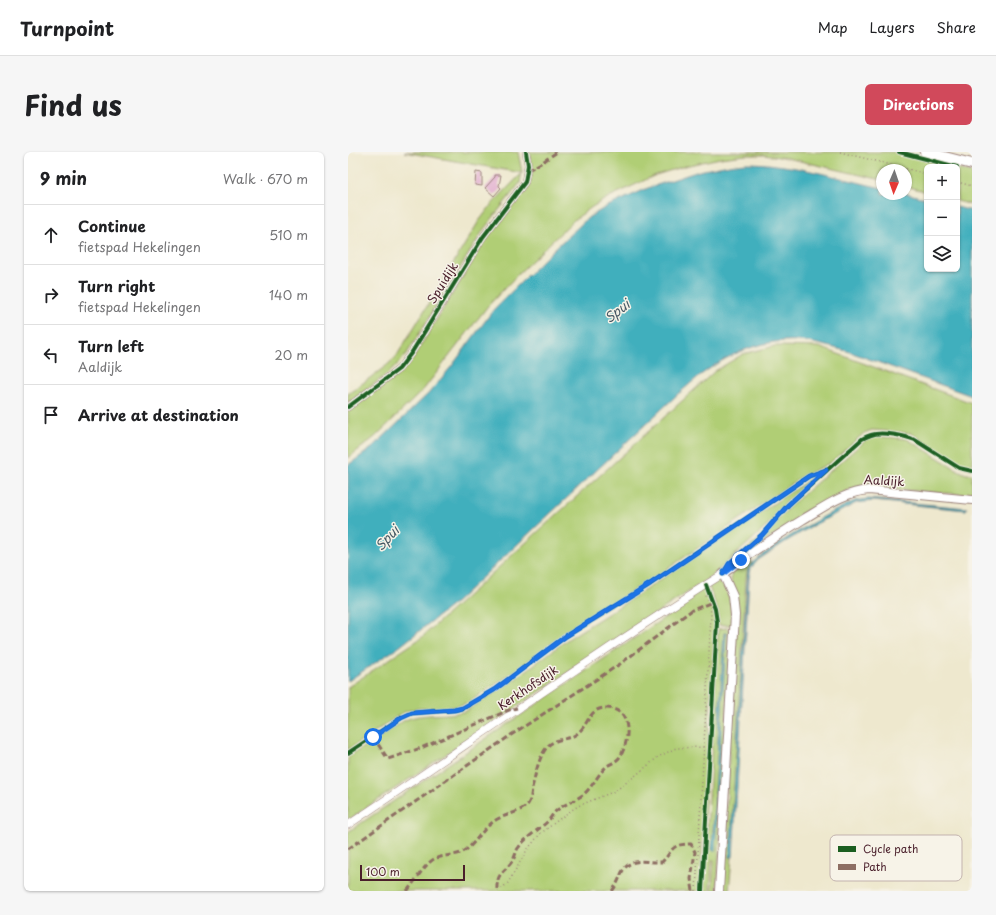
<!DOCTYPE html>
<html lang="en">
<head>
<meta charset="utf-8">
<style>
	body { margin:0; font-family:"Playpen Sans",sans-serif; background:#f6f6f6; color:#202124 }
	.controls { position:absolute; right:12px; top:12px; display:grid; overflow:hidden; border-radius:6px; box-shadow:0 1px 3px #0004 }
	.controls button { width:36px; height:36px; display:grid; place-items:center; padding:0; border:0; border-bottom:1px solid #e0e0e0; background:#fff; color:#202124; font:20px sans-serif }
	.compass { position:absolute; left:528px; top:12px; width:36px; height:36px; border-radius:50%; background:#fff; box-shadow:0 1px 3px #0004; rotate:182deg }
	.scale { position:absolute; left:12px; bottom:10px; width:105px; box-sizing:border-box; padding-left:4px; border:2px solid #4a1f2b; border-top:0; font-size:11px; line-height:14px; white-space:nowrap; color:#4a1f2b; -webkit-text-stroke:3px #f7f3e8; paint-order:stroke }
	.stop { position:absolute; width:12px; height:12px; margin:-9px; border:3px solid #1a73e8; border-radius:50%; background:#fff }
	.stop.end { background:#1a73e8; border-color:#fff; box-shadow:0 1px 4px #0008 }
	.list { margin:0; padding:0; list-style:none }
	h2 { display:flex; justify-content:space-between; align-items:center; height:52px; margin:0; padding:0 16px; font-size:17px }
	h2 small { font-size:13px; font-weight:400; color:#757577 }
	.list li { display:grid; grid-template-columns:26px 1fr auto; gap:12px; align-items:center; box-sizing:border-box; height:60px; padding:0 16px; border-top:1px solid #e0e0e0 }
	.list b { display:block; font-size:15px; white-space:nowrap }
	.list p { margin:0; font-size:13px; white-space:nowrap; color:#757577 }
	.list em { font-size:13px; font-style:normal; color:#757577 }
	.icon { flex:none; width:22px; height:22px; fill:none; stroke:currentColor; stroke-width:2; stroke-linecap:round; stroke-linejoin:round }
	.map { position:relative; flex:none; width:624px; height:739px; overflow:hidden; border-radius:6px }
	header { display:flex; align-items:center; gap:24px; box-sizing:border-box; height:56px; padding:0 20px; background:#fff; border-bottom:1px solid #e0e0e0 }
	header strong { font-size:19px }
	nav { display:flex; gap:22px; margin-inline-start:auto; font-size:14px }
	.intro { display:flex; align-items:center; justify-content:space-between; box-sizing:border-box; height:96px; padding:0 24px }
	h1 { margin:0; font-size:28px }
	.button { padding:10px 18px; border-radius:6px; background:#d1495b; color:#fff; font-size:14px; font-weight:700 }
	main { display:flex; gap:24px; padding:0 24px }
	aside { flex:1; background:#fff; border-radius:6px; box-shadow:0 1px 3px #0004 }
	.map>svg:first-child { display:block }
</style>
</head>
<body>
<header>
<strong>Turnpoint</strong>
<nav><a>Map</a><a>Layers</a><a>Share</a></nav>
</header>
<div class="intro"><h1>Find us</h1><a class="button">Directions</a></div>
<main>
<aside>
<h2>9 min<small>Walk · 670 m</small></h2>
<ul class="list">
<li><svg class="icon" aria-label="ahead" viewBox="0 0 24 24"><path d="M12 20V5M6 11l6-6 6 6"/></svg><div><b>Continue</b><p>fietspad Hekelingen</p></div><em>510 m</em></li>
<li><svg class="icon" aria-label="right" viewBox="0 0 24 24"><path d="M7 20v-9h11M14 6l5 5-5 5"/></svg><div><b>Turn right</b><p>fietspad Hekelingen</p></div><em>140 m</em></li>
<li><svg class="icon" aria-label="left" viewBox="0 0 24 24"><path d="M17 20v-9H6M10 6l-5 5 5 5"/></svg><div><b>Turn left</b><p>Aaldijk</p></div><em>20 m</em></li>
<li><svg class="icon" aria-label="arrive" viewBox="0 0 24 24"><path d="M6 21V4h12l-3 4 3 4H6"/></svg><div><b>Arrive at destination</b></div></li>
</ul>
</aside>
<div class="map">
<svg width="624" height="739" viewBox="0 0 624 739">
	<rect width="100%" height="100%" fill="#f7f3e8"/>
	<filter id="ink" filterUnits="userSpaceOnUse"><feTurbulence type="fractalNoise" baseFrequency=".025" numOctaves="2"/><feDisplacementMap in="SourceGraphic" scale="8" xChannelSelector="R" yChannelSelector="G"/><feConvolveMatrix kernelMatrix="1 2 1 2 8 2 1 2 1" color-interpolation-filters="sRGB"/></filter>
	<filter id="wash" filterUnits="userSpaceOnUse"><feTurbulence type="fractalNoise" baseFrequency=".012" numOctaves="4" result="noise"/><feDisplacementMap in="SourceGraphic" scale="16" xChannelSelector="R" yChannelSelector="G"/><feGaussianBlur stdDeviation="0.9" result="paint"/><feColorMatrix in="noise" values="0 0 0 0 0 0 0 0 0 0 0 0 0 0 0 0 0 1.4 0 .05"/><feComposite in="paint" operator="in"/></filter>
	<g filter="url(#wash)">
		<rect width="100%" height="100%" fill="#eee8ce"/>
		<path fill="#b0ce75" stroke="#7d7650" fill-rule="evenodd" d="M56 0H170L174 20 172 31 136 77 58 203 42 220 0 251V242L38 214 48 205 131 69 144 52 174 21Z
			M181 0H546L603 15H579V40L558 34V18H534V28L439 6 416 3H398L372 6 337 14 308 23 261 45 244 55 226 68 170 122 139 155 76 237 27 285 0 306V258L46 226 64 208 141 82 181 29 183 11Z
			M609 17 624 21V53L609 49Z
			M427 194 471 195 624 251V317L614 314 563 281 524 278 516 281 482 311 455 324 312 422 212 485 162 523 119 551 106 555 66 557 56 560 0 598V535L73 486 367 219 395 202Z
			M526 284 559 287 610 318 618 322H624V343L513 335 498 339 388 407 419 380 443 353 519 287Z
			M471 322 441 347 418 375 364 424 0 668V605L57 568C76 560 98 565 118 559L167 527 220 487 291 442 465 325Z
			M400 406 404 411 399 419 398 426 382 705H384L381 739H375L388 446C381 421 379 422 400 406Z
			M369 430C383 434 384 461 384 473H370V460L361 435V433Z
			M354 436H357L366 456 367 470 352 739H0V680L319 464Z
			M379 476 383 479 369 739H364L366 708H364L362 739H356L370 477ZM376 481H378L366 699 364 698Z"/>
		<path fill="#40afbd" stroke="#456774" d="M397 11C444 11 489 26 534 36V42L558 41 579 47V117H609V55L624 59V244L499 199C478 194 456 187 435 189 409 191 382 202 361 217 350 224 340 234 330 242L108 450 51 495 0 529V313L24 296 81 241 103 215 146 157 205 98 241 65 260 54 300 36 351 19 381 13Z
			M519 347 619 356 618 358 525 349 508 351 464 374 437 390 410 408 403 416 401 426 385 705H382L400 417C406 402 489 356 507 349 510 348 515 348 519 347Z
			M376 481H378L367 699 364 698Z"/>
		<g id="blocks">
			<path fill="#dfa4cc" d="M128 20 134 21V34L127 33Z
				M147 23H153L151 34 153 36 146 44 137 36 147 25Z"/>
		</g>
	</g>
	<g filter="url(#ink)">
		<use href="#blocks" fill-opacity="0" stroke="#9c847c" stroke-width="1"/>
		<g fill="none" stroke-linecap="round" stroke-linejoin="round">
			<g stroke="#9c847c" stroke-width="8">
				<path id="minor" d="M0 255 51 217 64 200 135 85 177 30 180 13 178 0
					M0 673C125 589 247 502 375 422"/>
			</g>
			<g stroke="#9c847c" stroke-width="10">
				<path id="tertiary" d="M371 739 387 463 385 444 375 422C400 402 427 385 454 368 476 355 496 340 521 338L624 348"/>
			</g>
			<g stroke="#9c847c" stroke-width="12">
				<path id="primary" d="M577 0 624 12"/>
			</g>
			<path stroke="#9c847c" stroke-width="1.5" stroke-dasharray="1 3" stroke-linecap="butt" d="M492 0 579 22
				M609 30 624 34
				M150 739 160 731 179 698 192 682 218 662 230 654 267 639 287 624 310 605 328 596 357 595
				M348 739 363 464 362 451 357 442"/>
			<use href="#minor" stroke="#fff" stroke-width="7"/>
			<use href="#tertiary" stroke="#fff" stroke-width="8"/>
			<use href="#primary" stroke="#fff" stroke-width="10"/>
			<path stroke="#8d6e63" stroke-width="3" stroke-dasharray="6 3" stroke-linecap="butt" d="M180 18 193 11 209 0
				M25 585 40 607 73 596 161 558 169 556
				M0 697 163 583 272 512 344 458 362 451
				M59 739C67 730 76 713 86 707 97 702 108 705 118 698 128 690 134 678 145 670 155 662 171 662 180 652 184 646 183 638 185 632 188 620 191 605 199 595 207 585 223 589 231 580 241 571 242 555 259 556 284 557 282 587 273 603 270 609 264 611 259 614 250 622 245 634 236 642 227 649 216 652 208 659 204 662 203 666 200 669 191 678 179 684 171 695 168 698 168 702 166 706 159 720 148 718 149 739
				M264 739C269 733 271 727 274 720 283 704 299 711 314 710 326 698 322 692 343 692L347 700 343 727 345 739"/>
			<g stroke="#f7f3e8" stroke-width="6">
				<path id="cycleway" d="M551 0 609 15
					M0 255 51 217 64 200 135 85 177 30 180 13 178 0
					M375 422 381 412 414 383 440 353 514 287C517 285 520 284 523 283 534 279 557 284 567 288L611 316 624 319
					M0 601 53 566 64 561 106 558 115 556 146 538 218 484 302 432 461 324 478 318
					M354 739 369 470 367 457 358 433"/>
			</g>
			<use href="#cycleway" stroke="#1b5e20" stroke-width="4"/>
		</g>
	</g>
	<g fill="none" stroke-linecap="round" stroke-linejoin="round" filter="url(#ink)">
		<path stroke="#1a73e8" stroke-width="5" d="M25 585 53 566 64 561 106 558 115 556 146 538 218 484 302 432 461 324 478 318 440 353 414 383 381 412 375 422 393 408"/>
	</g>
	<g text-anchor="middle" stroke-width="3" stroke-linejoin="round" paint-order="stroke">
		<g font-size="12" fill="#4a1f2b" stroke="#f7f3e8">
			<text transform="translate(95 131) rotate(-58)" y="4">Spuidijk</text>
			<text transform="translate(536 329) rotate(3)" y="4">Aaldijk</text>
			<text transform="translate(180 536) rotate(-34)" y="4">Kerkhofsdijk</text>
		</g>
		<g font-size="13" font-style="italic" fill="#465965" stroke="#f7f3e8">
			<text transform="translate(269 159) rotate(-38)" y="5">Spui</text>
			<text transform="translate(39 386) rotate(-47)" y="5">Spui</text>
		</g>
	</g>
	<rect x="482" y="683" width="132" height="46" rx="6" fill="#f7f3e8" stroke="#c3b3af" stroke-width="1"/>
	<rect x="490" y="694" width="18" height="6" fill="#1b5e20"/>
	<rect x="490" y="712" width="18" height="6" fill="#8d6e63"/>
	<g font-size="11" fill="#4a1f2b">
		<text x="515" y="701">Cycle path</text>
		<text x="515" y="719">Path</text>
	</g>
</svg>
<div class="controls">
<button>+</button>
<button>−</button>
<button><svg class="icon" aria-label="layers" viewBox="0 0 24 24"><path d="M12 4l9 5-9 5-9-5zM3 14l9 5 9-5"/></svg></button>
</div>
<svg class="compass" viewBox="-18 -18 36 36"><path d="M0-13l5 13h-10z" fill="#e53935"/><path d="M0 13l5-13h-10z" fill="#757577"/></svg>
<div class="scale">100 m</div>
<div class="stop" style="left:25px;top:585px"></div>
<div class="stop end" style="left:393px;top:408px"></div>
</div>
</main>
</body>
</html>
